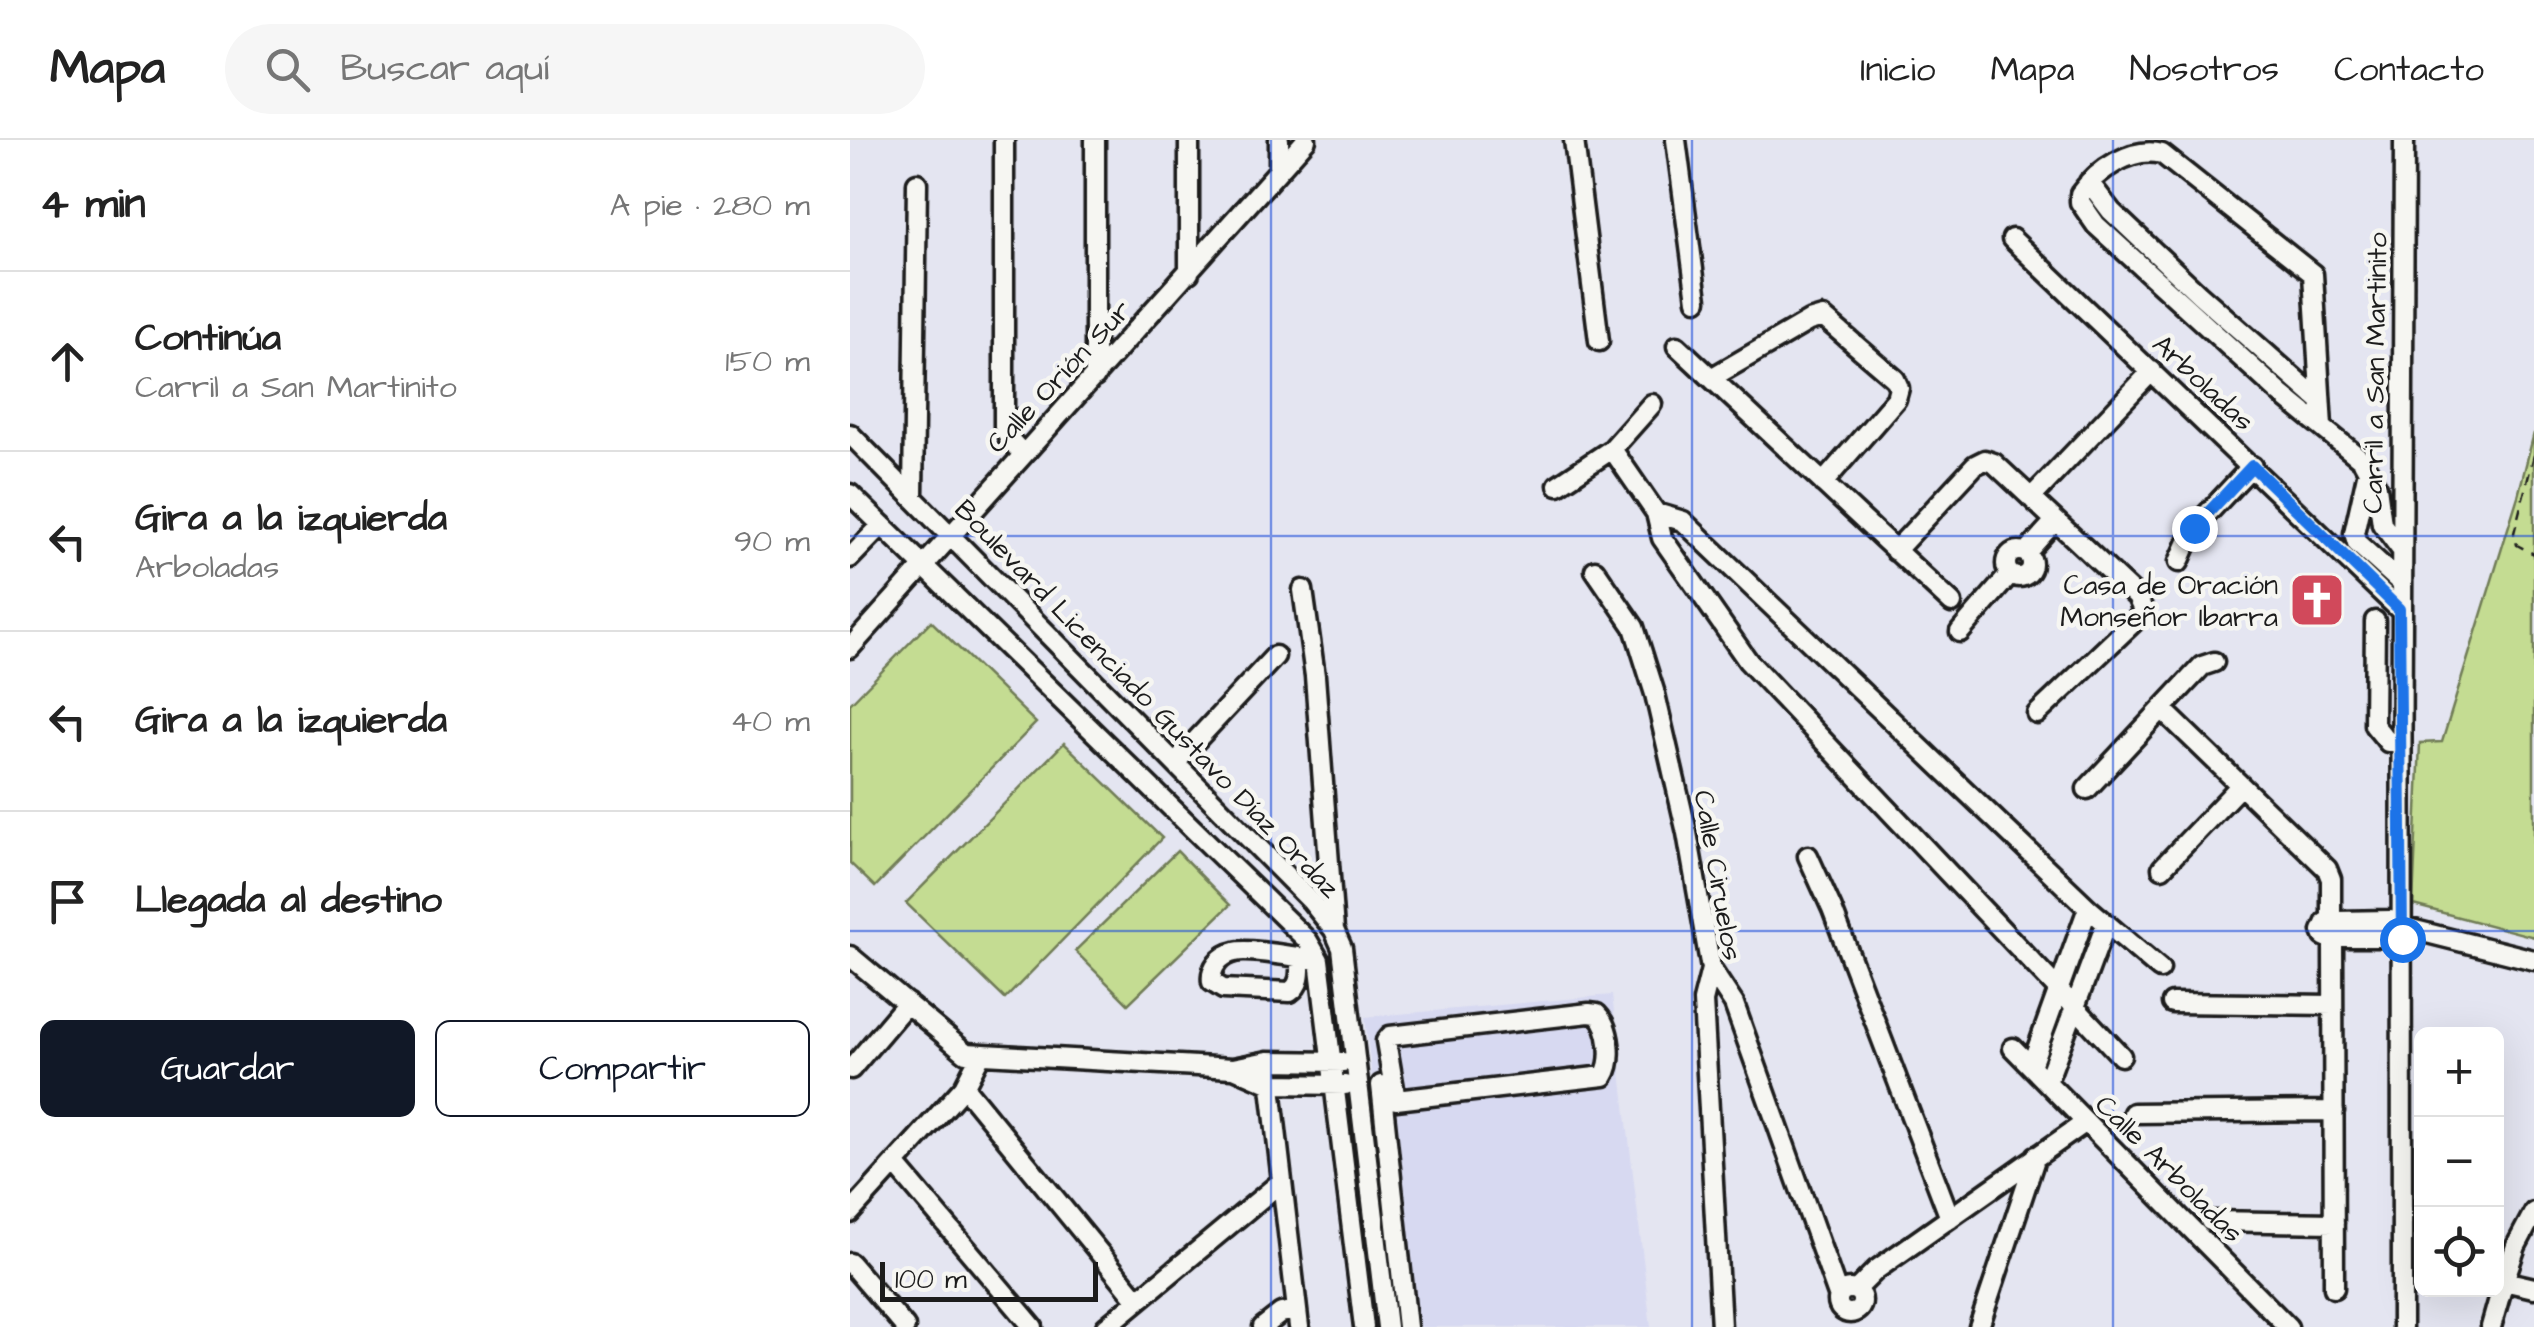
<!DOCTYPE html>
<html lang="es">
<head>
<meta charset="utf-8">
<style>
	body { margin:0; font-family:"Architects Daughter",sans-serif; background:#f6f6f6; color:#222 }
	.controls { position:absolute; right:30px; bottom:30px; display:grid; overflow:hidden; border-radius:15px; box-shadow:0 10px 40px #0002 }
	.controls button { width:90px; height:90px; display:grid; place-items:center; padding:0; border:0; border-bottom:2px solid #e0e0e0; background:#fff; color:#222; font:50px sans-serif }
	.scale { position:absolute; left:30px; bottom:25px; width:218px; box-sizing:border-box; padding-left:10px; border:5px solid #1c1c1c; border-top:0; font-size:28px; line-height:35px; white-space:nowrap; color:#1c1c1c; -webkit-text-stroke:8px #f6f6f2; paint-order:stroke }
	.stop { position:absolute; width:30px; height:30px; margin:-22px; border:8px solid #1a73e8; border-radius:50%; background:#fff }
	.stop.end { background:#1a73e8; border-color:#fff; box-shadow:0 2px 10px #0008 }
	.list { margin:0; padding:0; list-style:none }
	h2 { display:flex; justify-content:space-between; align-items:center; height:130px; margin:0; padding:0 40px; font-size:42px }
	h2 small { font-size:32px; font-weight:400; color:#767676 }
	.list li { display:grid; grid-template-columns:65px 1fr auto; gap:30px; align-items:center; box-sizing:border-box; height:180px; padding:0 40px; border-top:2px solid #e0e0e0 }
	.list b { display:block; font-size:38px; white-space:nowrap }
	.list p { margin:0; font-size:32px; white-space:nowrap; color:#767676 }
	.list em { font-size:32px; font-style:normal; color:#767676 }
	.actions { display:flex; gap:20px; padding:30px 40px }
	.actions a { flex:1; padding:22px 0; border:2px solid #111827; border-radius:15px; text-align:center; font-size:35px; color:#111827 }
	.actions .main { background:#111827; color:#fff }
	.icon { flex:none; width:55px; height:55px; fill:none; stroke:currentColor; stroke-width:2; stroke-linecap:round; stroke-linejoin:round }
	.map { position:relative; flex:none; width:1684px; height:1187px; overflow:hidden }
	header { display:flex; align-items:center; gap:60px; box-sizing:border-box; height:140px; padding:0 50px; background:#fff; border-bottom:2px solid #e0e0e0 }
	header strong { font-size:48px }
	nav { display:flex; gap:55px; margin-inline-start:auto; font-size:35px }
	.search { width:700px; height:90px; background:#f6f6f6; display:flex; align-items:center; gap:25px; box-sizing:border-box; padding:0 35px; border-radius:55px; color:#767676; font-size:38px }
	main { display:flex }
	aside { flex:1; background:#fff }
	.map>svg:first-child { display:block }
</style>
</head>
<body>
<header>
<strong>Mapa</strong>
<div class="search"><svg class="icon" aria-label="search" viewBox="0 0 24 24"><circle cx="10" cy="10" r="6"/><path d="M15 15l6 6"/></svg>Buscar aquí</div>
<nav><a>Inicio</a><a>Mapa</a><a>Nosotros</a><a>Contacto</a></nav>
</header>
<main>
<aside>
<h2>4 min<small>A pie · 280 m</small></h2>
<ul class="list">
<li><svg class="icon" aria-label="ahead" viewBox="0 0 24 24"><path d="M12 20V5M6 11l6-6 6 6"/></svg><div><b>Continúa</b><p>Carril a San Martinito</p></div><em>150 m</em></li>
<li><svg class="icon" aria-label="left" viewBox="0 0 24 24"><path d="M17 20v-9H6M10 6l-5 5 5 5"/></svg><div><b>Gira a la izquierda</b><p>Arboladas</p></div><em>90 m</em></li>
<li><svg class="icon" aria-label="left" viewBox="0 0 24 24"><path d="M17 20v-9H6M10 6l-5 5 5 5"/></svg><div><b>Gira a la izquierda</b></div><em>40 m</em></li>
<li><svg class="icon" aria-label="arrive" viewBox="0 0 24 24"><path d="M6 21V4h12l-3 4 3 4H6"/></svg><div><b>Llegada al destino</b></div></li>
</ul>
<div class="actions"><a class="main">Guardar</a><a>Compartir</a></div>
</aside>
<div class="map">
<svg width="1684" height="1187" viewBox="0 0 1684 1187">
	<rect width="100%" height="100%" fill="#e4e5f1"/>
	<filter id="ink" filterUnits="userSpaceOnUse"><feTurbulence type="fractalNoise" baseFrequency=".01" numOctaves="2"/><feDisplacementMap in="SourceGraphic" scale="20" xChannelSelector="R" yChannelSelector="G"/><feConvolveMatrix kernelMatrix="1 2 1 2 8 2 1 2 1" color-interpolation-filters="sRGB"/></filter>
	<g filter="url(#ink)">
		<path fill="#d7d9f1" d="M762 855 801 1187H550L515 877Z"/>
		<path fill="#c4dc92" stroke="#707c57" stroke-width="2.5" d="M1684 293V797L1563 765 1570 603 1592 602 1668 356Z
			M81 481 186 583 25 747 0 723V564Z
			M214 603 312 698 155 859 56 763Z
			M327 711 380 765 278 864 225 811Z"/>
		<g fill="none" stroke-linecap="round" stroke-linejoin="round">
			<g stroke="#1c1c1c" stroke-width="25">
				<path id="minor" d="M154 0V286L159 299 173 314
					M429 0V28
					M724 0 749 201
					M826 0 847 160
					M1239 42 1261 71 1349 154 1470 261
					M1162 99 1549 469
					M339 133V0
					M827 206 1102 463
					M245 237V0
					M861 238 959 181 973 177 1045 239 1049 248 1046 259 973 343
					M1472 287 1463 134 1312 14C1282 6 1247 30 1230 54V62L1246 85 1431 254 1512 320 1527 347 1532 384 1550 408
					M0 294 461 761 484 790 492 808 537 1187
					M762 309 806 373 812 398 898 521 1271 916
					M1517 335 1504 393 1507 403 1550 442
					M708 345 762 309 802 264
					M0 354 458 801 469 820 514 1187
					M63 356 67 43
					M1181 358 1302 231
					M806 373 833 381 1238 768 1310 829
					M1045 411 1125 325 1135 320 1144 323 1287 457 1293 470 1288 478 1187 574
					M1156 424a13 13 0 1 1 26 0a13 13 0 1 1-26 0Z
					M1176 413 1205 381
					M0 418 32 385
					M1329 422 1344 388 1402 326
					M745 430 784 487 805 554 837 693 861 829 853 861 871 1187
					M453 450 465 536 484 790
					M1525 481 1524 585 1538 602H1550
					M1110 492 1160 434
					M0 508 456 0
					M1314 571 1477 729 1481 739V780L1476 782 1472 791 1474 796 1483 800 1492 791 1491 785 1481 780
					M325 623 425 516
					M1237 649 1352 526 1364 522
					M958 716 982 769 1100 1078
					M1312 728 1390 646
					M1487 781 1540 780 1553 787 1684 820
					M1490 797H1538L1553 787
					M1483 800 1484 1148
					M0 816 116 913 383 928 418 921 493 922
					M450 818C450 831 452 844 440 852L373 849 362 842C360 828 370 815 385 812 400 808 450 818 469 820
					M861 829 884 864 988 1155
					M1322 863 1483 865
					M739 873 747 874C760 887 764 920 754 936L546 960 536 901 540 896Z
					M1163 908 1438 1187
					M418 921 449 1187
					M1181 926 1238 768
					M384 928 421 944 495 945
					M1 929 57 863
					M1197 942 1256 784
					M531 945 557 1187
					M114 947 288 1160
					M1283 973 1484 971
					M45 1024 183 1187
					M0 1073 114 947 130 916
					M1360 1081 1484 1083
					M0 1123 55 1187
					M1646 1139 1654 1141 1666 1106 1684 1072
					M988 1161a12 12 0 1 1 24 0a12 12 0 1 1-24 0Z
					M1006 1150 1026 1130 1236 982
					M256 1187 431 1042
					M413 1187 431 1173 447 1170
					M1129 1187 1186 1016
					M1552 1187C1552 791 1550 396 1554 0
					M1641 1187 1654 1141 1684 1148"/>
			</g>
			<path stroke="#1c1c1c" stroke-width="2.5" stroke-dasharray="10 8" stroke-linecap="butt" d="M1684 315 1664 393 1667 405 1684 414"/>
			<use href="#minor" stroke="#f6f6f2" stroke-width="18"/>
		</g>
	</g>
	<g fill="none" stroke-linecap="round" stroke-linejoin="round" filter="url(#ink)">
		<path stroke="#1a73e8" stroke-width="12" d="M1344 388 1402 326 1549 469 1552 799"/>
	</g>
	<path fill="none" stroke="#1d4ed8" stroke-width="2.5" stroke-opacity="0.55" d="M421 0V1187M842 0V1187M1263 0V1187M0 396H1684M0 791H1684"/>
	<defs>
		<g id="church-square" transform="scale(2.875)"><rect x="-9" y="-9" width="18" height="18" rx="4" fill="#d1495b" stroke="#f6f6f2"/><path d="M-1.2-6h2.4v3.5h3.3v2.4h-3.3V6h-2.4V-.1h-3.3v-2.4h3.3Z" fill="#fff"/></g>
	</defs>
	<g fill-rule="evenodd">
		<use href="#church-square" x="1467" y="460"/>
	</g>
	<g text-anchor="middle" stroke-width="9" stroke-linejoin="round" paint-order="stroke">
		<g font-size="28" fill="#1c1c1c" stroke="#f6f6f2">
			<text transform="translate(1524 233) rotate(-89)" y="10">Carril a San Martinito</text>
			<text transform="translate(208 236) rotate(-47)" y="10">Calle Orión Sur</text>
			<text transform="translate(1354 242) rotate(43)" y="10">Arboladas</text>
			<text transform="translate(298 558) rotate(46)" y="10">Boulevard Licenciado Gustavo Díaz Ordaz</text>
			<text transform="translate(869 735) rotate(80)" y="10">Calle Ciruelos</text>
			<text transform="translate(1320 1028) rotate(45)" y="10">Calle Arboladas</text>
		</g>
		<g font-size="28" fill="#1c1c1c" stroke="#f6f6f2" text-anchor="end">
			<text x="1428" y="454">Casa de Oración<tspan x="1428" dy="32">Monseñor Ibarra</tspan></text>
		</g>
	</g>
</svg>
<div class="controls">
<button>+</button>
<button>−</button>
<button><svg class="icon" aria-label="locate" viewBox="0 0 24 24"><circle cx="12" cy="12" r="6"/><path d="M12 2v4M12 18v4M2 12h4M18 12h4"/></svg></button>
</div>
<div class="scale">100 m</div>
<div class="stop" style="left:1552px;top:799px"></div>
<div class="stop end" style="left:1344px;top:388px"></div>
</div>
</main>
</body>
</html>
